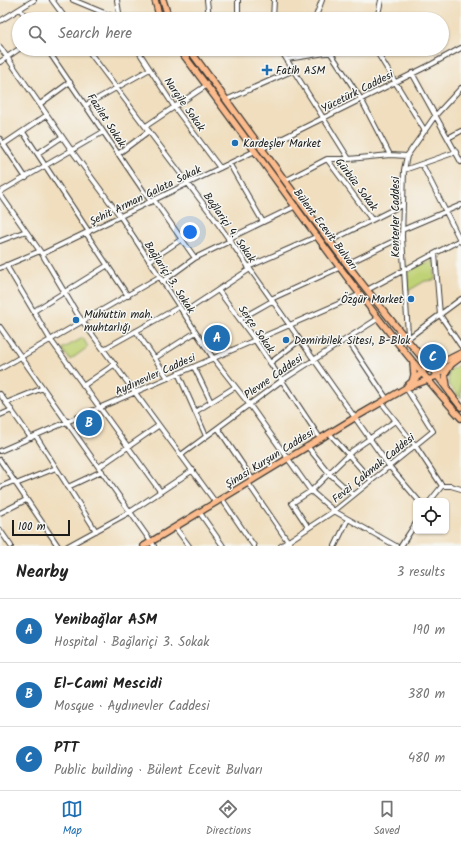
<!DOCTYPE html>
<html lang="en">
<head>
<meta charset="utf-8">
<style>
	body { margin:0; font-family:Kalam,sans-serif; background:#f6f6f6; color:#222 }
	.controls { position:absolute; right:12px; bottom:12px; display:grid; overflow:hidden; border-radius:6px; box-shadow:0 1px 3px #0004 }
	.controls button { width:36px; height:36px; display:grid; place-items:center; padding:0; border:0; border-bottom:1px solid #e0e0e0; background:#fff; color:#222; font:20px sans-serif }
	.scale { position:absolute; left:12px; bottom:10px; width:58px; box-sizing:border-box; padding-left:4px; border:2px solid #1c1c1c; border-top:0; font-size:11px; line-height:14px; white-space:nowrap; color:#1c1c1c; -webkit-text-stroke:3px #f6f6f2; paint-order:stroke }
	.you { position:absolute; left:190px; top:232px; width:14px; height:14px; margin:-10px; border:3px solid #fff; border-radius:50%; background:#1a73e8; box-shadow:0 0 0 6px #1a73e833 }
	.badge { display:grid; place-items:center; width:26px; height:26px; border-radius:50%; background:#1f6fb2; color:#fff; font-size:13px; font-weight:700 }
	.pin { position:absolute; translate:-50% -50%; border:2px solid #fff; box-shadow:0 1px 4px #0006 }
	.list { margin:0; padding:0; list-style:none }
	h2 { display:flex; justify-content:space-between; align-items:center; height:52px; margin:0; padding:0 16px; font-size:17px }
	h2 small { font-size:13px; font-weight:400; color:#767676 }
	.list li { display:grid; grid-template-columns:26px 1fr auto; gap:12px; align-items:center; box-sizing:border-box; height:64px; padding:0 16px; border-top:1px solid #e0e0e0 }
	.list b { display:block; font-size:15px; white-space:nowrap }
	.list p { margin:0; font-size:13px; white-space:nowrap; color:#767676 }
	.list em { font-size:13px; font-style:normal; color:#767676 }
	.icon { flex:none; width:22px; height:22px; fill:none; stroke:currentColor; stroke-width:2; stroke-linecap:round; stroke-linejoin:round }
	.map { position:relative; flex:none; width:461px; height:546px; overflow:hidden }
	.search { position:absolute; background:#fff; box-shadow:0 1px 3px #0004; left:12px; right:12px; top:12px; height:44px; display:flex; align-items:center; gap:10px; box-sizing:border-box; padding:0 14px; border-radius:22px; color:#767676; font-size:15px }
	.sheet { height:244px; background:#fff }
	nav { display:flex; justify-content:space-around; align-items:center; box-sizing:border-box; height:56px; border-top:1px solid #e0e0e0; background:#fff; font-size:11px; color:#767676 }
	nav a { display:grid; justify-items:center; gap:2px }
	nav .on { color:#1f6fb2 }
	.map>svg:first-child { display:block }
</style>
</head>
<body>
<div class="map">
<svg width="461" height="546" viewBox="0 0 461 546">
	<rect width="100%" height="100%" fill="#f6f6f2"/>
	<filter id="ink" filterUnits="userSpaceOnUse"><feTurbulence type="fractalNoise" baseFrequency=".025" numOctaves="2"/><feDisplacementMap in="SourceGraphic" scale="8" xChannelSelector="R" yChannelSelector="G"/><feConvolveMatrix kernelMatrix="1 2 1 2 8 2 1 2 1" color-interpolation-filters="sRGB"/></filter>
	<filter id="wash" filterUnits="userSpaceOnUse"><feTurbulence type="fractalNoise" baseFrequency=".012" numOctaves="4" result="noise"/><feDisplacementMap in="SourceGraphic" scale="16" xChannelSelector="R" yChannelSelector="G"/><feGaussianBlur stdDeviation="0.9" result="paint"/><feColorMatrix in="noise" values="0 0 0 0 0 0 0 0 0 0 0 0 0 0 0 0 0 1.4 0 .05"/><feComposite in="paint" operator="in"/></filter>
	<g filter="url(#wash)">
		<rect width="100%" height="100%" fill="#f0debe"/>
		<path fill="#c0d276" stroke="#6e7749" d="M434 260 435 280 425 281 408 291 407 273 424 263 427 264Z
			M83 338 88 347 70 360 62 349Z
			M461 364V398L449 385 448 371Z"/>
	</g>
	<g filter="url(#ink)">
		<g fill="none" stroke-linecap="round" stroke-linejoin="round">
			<g stroke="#3c3934" stroke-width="6">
				<path id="minor" d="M52 0 66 19
					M73 0 119 19
					M117 0 120 19
					M207 0 209 18
					M238 0V16
					M20 9 27 19
					M193 19 272 16
					M273 19 274 0
					M315 19 322 0
					M377 19 381 0
					M0 21 34 0
					M0 47 72 151 120 216 213 358 249 404 311 491 334 511 396 546
					M47 49 151 202
					M87 49 214 218 389 466 419 501
					M137 49 175 108 220 168
					M280 49 349 159 390 155 407 156
					M328 49 361 99 390 155
					M375 49 425 131
					M287 59 351 49
					M0 62 19 49
					M412 73 461 162
					M226 100 294 70
					M40 104 70 82
					M86 105 150 69
					M146 126 207 85
					M23 132 89 232
					M448 138 461 131
					M0 139 26 178
					M4 144 47 115
					M261 149 432 64 461 48
					M38 153 62 137
					M118 154 149 131
					M327 159H349
					M229 163 263 222
					M422 164 461 242
					M404 170 456 152
					M285 181 327 159 372 220
					M0 192 103 132
					M0 194 42 254 78 315 216 503
					M154 200 195 258
					M402 230 461 205
					M86 233 128 296
					M228 239 296 206
					M0 241 26 231
					M330 241 402 205
					M42 254 255 151
					M435 254 440 315 461 346
					M149 261 182 239
					M347 264 402 237
					M6 265 50 339 160 491
					M248 267 318 236
					M0 268 40 251
					M162 282 195 258 230 241
					M218 290 255 340 320 438
					M367 290 460 240
					M271 299 341 267
					M34 311 108 265
					M183 313 250 269
					M240 319 272 301
					M0 327 154 546
					M136 331 168 378
					M347 339 387 399
					M407 339 461 299
					M406 340 408 335 402 237 404 170 407 156 435 116 461 88
					M104 349 179 307
					M155 358 196 332
					M270 363 300 340
					M194 367 211 402
					M0 369 159 277
					M178 373 206 436
					M83 386 115 364
					M0 394 31 438
					M381 402 415 445 442 486
					M6 403 43 388
					M195 412 235 387
					M0 415 12 410
					M218 428 253 480
					M329 433 371 480
					M36 436 96 531
					M307 446 329 473 353 495
					M0 451 361 294
					M181 455 281 381 379 318
					M0 460 58 546
					M99 467 158 426
					M248 483 291 546
					M16 484 56 468
					M0 487 14 481
					M68 487 102 471
					M222 499 254 546
					M430 501 442 486H451L461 489
					M0 513 26 500
					M200 513 223 546
					M175 527 189 546
					M308 527 292 503 311 491 352 451 395 421
					M0 530 11 546
					M68 546 130 512 193 470
					M281 546 334 511 433 431 406 388
					M335 546 348 519
					M401 546 416 523"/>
			</g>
			<g stroke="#3c3934" stroke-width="8">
				<path id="major" d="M155 0 160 19
					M163 0 169 19
					M179 49C273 171 358 303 461 418
					M189 49C268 156 344 267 431 368 442 381 450 394 461 407
					M429 369 461 353
					M434 377 461 357
					M412 382 414 375 413 363
					M407 386 423 372
					M447 386 445 374 452 363
					M144 546 356 417 406 388 430 379"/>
			</g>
			<use href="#minor" stroke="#fff" stroke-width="4"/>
			<use href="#major" stroke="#fbbb8c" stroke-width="5.5"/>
		</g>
	</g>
	<g fill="#1f6fb2" stroke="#f6f6f2" stroke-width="1.5">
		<path d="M265 64h4v4h4v4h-4v4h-4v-4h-4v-4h4z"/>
		<circle cx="235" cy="143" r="4"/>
		<circle cx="411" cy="299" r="4"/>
		<circle cx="76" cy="320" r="4"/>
		<circle cx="286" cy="340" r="4"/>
	</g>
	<g text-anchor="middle" stroke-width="3" stroke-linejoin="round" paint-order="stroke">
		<g font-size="11" fill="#1c1c1c" stroke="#f6f6f2" text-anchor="start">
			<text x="276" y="74">Fatih ASM</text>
			<text x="243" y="147">Kardeşler Market</text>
			<text x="403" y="303" text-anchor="end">Özgür Market</text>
			<text x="84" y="318">Muhuttin mah.<tspan x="84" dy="13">muhtarlığı</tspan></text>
			<text x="294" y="344">Demirbilek Sitesi, B-Blok</text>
		</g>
		<g font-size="11" fill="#1c1c1c" stroke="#f6f6f2">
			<text transform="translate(357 91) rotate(-27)" y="4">Yücetürk Caddesi</text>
			<text transform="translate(185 104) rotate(55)" y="4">Nargile Sokak</text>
			<text transform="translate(107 120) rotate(57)" y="4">Fazilet Sokak</text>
			<text transform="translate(357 184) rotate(53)" y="4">Gürbüz Sokak</text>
			<text transform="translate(145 195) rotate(-26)" y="4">Şehit Arman Galata Sokak</text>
			<text transform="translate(395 217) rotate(-90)" y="4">Kenterler Caddesi</text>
			<text transform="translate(230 227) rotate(55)" y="4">Bağlariçi 4. Sokak</text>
			<text transform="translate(326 229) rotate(53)" y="4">Bülent Ecevit Bulvarı</text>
			<text transform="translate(170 277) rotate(57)" y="4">Bağlariçi 3. Sokak</text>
			<text transform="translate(257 329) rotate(55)" y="4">Serçe Sokak</text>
			<text transform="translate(155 374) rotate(-24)" y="4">Aydınevler Caddesi</text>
			<text transform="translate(273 376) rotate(-35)" y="4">Plevne Caddesi</text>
			<text transform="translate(269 458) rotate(-32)" y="4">Şinasi Kurşun Caddesi</text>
			<text transform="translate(373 468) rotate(-39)" y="4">Fevzi Çakmak Caddesi</text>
		</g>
	</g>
</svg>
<div class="controls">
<button><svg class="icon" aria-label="locate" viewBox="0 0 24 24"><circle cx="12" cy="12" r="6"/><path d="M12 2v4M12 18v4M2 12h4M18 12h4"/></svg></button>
</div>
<div class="scale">100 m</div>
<div class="you"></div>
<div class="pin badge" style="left:217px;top:338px">A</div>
<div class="pin badge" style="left:89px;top:423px">B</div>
<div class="pin badge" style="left:433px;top:357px">C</div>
<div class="search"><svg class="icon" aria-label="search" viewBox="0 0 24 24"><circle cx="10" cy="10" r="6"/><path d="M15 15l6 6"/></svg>Search here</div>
</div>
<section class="sheet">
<h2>Nearby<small>3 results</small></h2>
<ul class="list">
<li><span class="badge">A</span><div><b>Yenibağlar ASM</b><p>Hospital · Bağlariçi 3. Sokak</p></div><em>190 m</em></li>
<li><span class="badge">B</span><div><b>El-Cami Mescidi</b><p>Mosque · Aydınevler Caddesi</p></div><em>380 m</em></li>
<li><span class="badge">C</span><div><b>PTT</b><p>Public building · Bülent Ecevit Bulvarı</p></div><em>480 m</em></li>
</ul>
</section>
<nav>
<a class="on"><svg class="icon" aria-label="map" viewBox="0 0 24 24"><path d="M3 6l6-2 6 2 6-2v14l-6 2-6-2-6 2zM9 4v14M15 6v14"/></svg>Map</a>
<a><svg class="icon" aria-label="directions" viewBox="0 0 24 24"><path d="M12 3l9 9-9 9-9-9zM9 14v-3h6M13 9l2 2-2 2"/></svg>Directions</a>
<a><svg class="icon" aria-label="saved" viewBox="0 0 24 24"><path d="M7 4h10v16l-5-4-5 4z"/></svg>Saved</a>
</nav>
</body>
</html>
